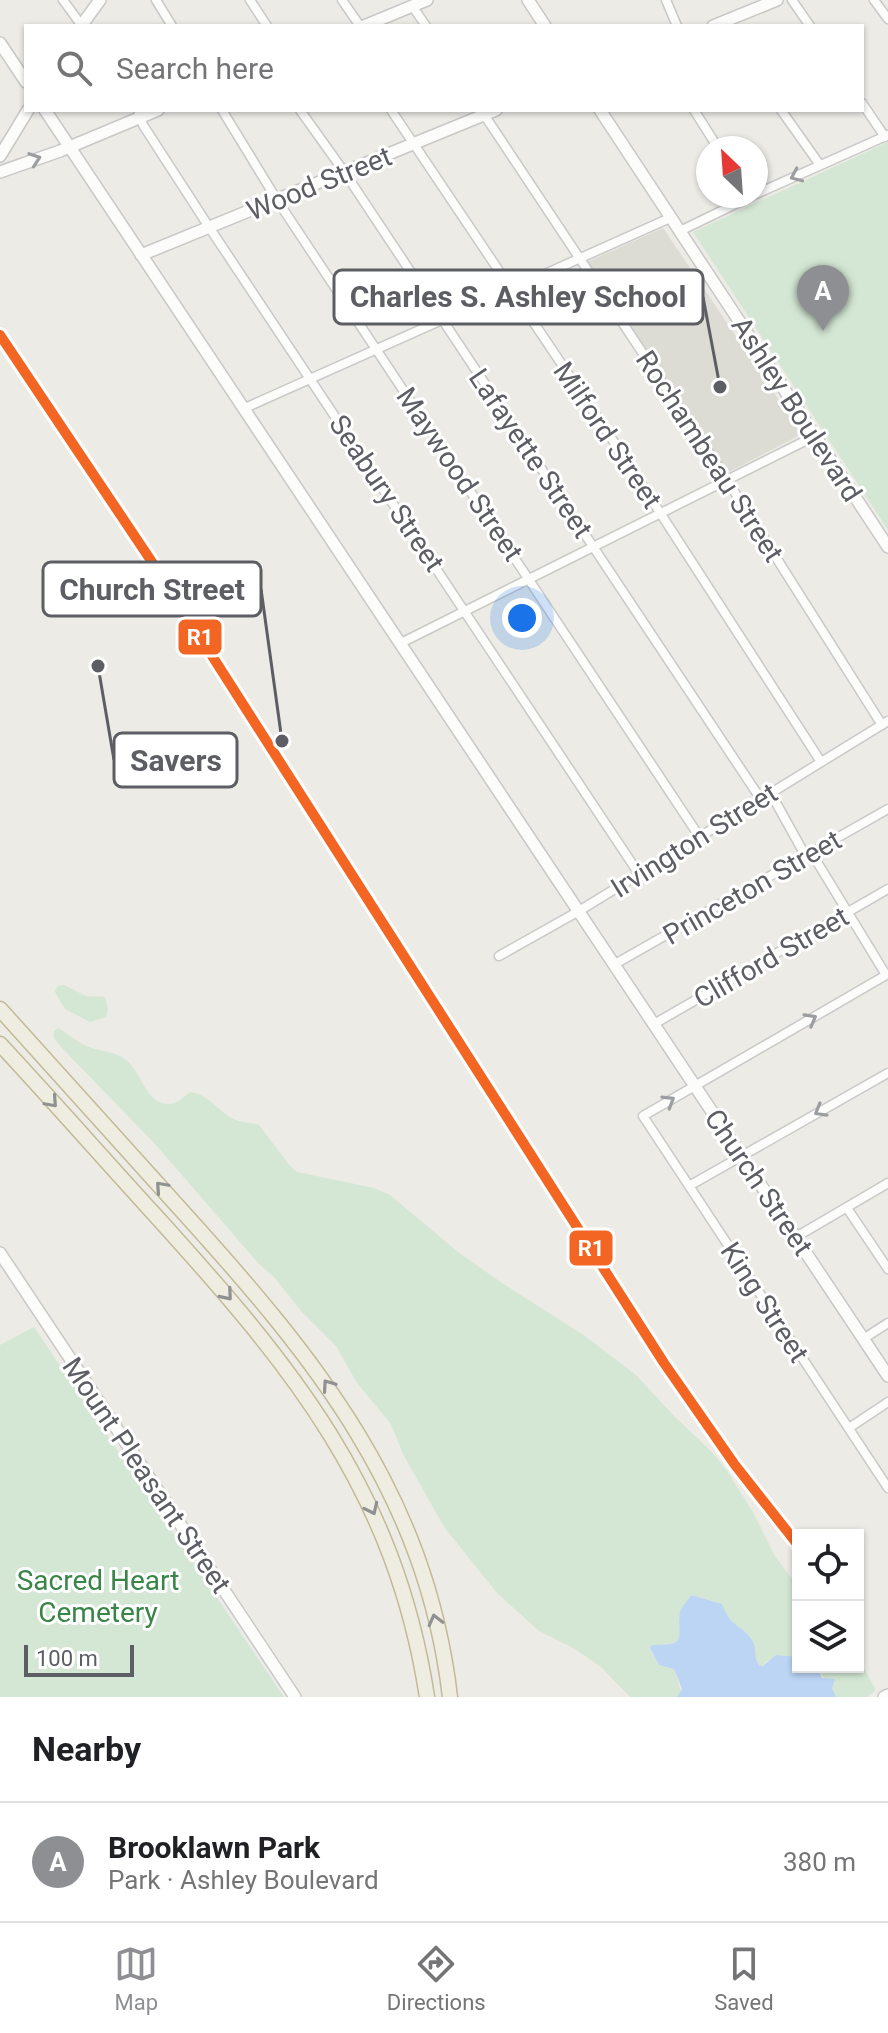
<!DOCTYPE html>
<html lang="en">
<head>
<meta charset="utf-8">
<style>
	body { margin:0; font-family:Roboto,sans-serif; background:#f6f6f6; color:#202124 }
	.controls { position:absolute; right:24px; bottom:24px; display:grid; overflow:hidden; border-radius:0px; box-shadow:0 2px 6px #0004 }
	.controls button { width:72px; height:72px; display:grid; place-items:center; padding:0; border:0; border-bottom:2px solid #e0e0e0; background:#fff; color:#202124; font:40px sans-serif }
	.compass { position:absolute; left:696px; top:136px; width:72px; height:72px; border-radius:50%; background:#fff; box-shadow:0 2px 6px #0004; rotate:335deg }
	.scale { position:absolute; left:24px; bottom:20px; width:110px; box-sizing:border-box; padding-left:8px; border:4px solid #5c5e64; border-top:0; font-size:22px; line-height:28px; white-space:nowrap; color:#5c5e64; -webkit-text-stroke:6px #fff; paint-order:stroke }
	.you { position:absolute; left:522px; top:618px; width:28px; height:28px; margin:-20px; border:6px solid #fff; border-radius:50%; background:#1a73e8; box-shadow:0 0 0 12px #1a73e833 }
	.badge { display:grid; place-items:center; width:52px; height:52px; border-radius:50%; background:#8e8f92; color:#fff; font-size:26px; font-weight:700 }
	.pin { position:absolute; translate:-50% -66px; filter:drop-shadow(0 2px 4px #0008) }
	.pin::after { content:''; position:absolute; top:42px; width:28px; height:24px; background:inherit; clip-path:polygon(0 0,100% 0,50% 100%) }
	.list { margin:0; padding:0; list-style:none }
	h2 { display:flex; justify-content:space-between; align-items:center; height:104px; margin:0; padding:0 32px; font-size:34px }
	h2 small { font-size:26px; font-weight:400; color:#757577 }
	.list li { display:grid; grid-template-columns:52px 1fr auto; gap:24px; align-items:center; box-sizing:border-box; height:120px; padding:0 32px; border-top:2px solid #e0e0e0 }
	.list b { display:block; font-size:30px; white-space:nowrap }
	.list p { margin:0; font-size:26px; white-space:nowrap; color:#757577 }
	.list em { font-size:26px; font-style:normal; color:#757577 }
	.icon { flex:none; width:44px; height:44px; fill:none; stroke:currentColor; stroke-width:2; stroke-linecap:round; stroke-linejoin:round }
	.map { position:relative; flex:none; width:888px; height:1697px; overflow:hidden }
	.search { position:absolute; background:#fff; box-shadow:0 2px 6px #0004; left:24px; right:24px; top:24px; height:88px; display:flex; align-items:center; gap:20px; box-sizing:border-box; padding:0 28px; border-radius:0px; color:#757577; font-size:30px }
	.sheet { height:224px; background:#fff }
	nav { display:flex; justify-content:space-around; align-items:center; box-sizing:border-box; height:112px; border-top:2px solid #e0e0e0; background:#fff; font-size:22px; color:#757577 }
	nav a { display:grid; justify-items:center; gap:4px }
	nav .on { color:#8e8f92 }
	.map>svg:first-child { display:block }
</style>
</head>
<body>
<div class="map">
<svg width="888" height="1697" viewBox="0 0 888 1697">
	<rect width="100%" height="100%" fill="#ecebe6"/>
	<path fill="#dcdbd4" d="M663 228 802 434 727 473 587 262Z"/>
	<path fill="#d4e7d4" d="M888 142V530L693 232Z
		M64 985 86 996 105 997 108 1009 106 1017 90 1022 65 1009 55 992 57 986Z
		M58 1028C67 1033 75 1040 84 1045 98 1052 114 1050 126 1060 141 1071 143 1096 162 1103 175 1107 181 1099 190 1092 209 1094 217 1111 234 1119 242 1123 251 1122 259 1125L290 1166 297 1172 374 1188 390 1195 458 1252 502 1283 585 1336 636 1375 675 1417 712 1452 727 1471 753 1512 775 1556 798 1587V1657L767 1661 763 1666H760L754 1658V1646L728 1620 721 1604 691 1595C688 1601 684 1607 682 1613 675 1636 690 1646 653 1645L651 1651 659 1665 674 1668 681 1692 677 1697H630L601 1667 575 1649 539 1631 497 1593 444 1527 403 1454 391 1424 357 1383 336 1346 302 1312 274 1277 260 1265 155 1144 63 1049 54 1038V1031Z
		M34 1327 284 1697H0V1345Z
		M858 1657 876 1690 867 1697H836L817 1667H858Z"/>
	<path fill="#bcd5f5" d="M691 1595 722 1604C731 1629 742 1624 752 1640 758 1649 752 1657 760 1666H763L776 1655 798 1657V1667H817L822 1678 835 1679 832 1688 836 1697H677L682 1689 674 1669 659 1665 650 1648 652 1645C690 1646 676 1636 680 1612 682 1605 688 1601 691 1595Z"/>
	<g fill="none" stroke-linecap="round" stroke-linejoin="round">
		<g stroke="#c8c9c8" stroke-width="11">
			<path id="street" d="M63 0 82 26
				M156 0 172 26
				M250 0 267 26
				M342 0 360 26
				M666 0 677 26
				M792 0 810 26
				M874 0 888 19
				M413 7 426 26
				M862 103 885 137
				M138 110 143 125 209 227 639 874
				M222 110 277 200 699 836
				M300 110 345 173 760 798
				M391 110 628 463 821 762
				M481 110 727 480 882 725
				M694 110 718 148
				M781 110 820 165
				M756 194 888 135
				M680 231 752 196
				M245 408 670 218
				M401 643 815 436
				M770 792 805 855
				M811 852 886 975
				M499 956 579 911 888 721
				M615 964 888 809
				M888 974 643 1116 888 1488
				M654 1024 888 889
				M689 1186 888 1073
				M847 1208 888 1269
				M796 1237 888 1183
				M863 1339 888 1323
				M849 1428 888 1402"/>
		</g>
		<g stroke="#c9c8c7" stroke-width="14">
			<path id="secondary" d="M528 0 545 26
				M81 26 100 0
				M364 26 427 0
				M713 26 777 0
				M0 43 26 82
				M45 110 888 1376
				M600 110 888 547
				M0 156 28 110
				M0 172 60 151 158 110
				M141 255 496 110
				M0 1253 295 1697
				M884 1697 888 1695"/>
		</g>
		<g stroke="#c2ba95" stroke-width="17">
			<path id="highway" d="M0 1009C61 1077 122 1144 183 1212 315 1358 426 1493 450 1697
				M0 1044C52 1100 103 1158 155 1215 291 1365 395 1489 427 1697"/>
		</g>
		<use href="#street" stroke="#fcfcfb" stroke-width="8"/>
		<use href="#secondary" stroke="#fcfcfb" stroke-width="11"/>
		<use href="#highway" stroke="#efede1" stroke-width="14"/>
		<g stroke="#fff" stroke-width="16">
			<path id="rail-1" d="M0 335 154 565 664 1363 735 1465 798 1545"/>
		</g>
		<use href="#rail-1" stroke="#f26522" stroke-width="10"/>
	</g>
	<defs><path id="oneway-chevron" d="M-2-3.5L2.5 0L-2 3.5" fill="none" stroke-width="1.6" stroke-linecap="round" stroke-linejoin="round" transform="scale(2)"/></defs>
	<g stroke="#9c9da0">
		<use href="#oneway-chevron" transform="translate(35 159) rotate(-19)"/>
		<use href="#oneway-chevron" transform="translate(796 176) rotate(156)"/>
		<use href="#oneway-chevron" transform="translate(811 1019) rotate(-29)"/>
		<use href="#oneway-chevron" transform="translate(669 1101) rotate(-31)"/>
		<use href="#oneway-chevron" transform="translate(820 1111) rotate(150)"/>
	</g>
	<g stroke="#8f9090">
		<use href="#oneway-chevron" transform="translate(52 1102) rotate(48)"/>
		<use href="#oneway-chevron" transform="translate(161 1187) rotate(-132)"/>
		<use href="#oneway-chevron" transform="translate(227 1295) rotate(50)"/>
		<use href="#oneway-chevron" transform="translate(328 1385) rotate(-125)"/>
		<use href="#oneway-chevron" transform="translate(372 1509) rotate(65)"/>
		<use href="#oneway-chevron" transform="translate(435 1620) rotate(-104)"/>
	</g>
	<g text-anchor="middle" stroke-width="6" stroke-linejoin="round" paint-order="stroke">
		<g font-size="28" fill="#5c5e64" stroke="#fff">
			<text transform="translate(319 183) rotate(-22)" y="10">Wood Street</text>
			<text transform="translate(797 409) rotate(57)" y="10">Ashley Boulevard</text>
			<text transform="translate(608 435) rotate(56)" y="10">Milford Street</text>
			<text transform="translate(531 453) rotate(56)" y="10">Lafayette Street</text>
			<text transform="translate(710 456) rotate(57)" y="10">Rochambeau Street</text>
			<text transform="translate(460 474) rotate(56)" y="10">Maywood Street</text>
			<text transform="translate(387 493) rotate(56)" y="10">Seabury Street</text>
			<text transform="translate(694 840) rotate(-32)" y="10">Irvington Street</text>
			<text transform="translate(752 887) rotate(-30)" y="10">Princeton Street</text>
			<text transform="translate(771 957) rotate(-30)" y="10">Clifford Street</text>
			<text transform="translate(759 1182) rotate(56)" y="10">Church Street</text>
			<text transform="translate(765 1302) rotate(57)" y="10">King Street</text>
			<text transform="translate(147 1475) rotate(56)" y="10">Mount Pleasant Street</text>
		</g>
		<g font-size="28" fill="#398547" stroke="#fff">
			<text x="98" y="1590">Sacred Heart<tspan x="98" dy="32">Cemetery</tspan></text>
		</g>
	</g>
	<path fill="none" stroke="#5c5e64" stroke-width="3" d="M720 387L703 297M282 741L261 589M98 666L114 760"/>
	<g fill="#5c5e64" stroke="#fff" stroke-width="3">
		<circle cx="720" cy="387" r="8"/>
		<circle cx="282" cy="741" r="8"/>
		<circle cx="98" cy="666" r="8"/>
	</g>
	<g fill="#fff" stroke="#5c5e64" stroke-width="3">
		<rect x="334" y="270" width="369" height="54" rx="8"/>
		<rect x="43" y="562" width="218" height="54" rx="8"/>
		<rect x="114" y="733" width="123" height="54" rx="8"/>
	</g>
	<g font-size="30" text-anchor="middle" font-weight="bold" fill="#5c5e64">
		<text x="518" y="307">Charles S. Ashley School</text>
		<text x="152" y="600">Church Street</text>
		<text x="176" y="771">Savers</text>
	</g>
	<g stroke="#fff" stroke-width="3">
		<rect x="177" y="618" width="46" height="38" rx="8" fill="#f26522"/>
		<rect x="568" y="1229" width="46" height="38" rx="8" fill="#f26522"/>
	</g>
	<g font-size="22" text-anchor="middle" font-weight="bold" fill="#fff">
		<text x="200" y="645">R1</text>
		<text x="591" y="1256">R1</text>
	</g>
</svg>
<div class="controls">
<button><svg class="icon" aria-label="locate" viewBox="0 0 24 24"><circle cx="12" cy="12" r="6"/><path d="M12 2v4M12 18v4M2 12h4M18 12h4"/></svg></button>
<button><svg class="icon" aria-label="layers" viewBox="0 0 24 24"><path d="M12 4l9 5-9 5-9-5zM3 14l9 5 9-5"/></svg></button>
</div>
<svg class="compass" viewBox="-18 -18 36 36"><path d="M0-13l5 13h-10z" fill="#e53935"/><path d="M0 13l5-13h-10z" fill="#757577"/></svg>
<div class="scale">100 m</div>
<div class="you"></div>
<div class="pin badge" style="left:823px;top:331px">A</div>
<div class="search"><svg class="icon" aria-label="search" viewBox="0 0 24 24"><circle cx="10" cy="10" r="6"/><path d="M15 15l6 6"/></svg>Search here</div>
</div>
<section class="sheet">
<h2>Nearby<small></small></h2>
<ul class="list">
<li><span class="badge">A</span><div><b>Brooklawn Park</b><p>Park · Ashley Boulevard</p></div><em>380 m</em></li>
</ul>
</section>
<nav>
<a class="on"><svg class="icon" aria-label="map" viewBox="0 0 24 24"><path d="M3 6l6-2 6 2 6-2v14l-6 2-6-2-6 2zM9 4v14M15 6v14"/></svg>Map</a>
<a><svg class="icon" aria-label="directions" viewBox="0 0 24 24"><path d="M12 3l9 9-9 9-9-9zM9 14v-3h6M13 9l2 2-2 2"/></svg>Directions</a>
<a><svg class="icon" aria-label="saved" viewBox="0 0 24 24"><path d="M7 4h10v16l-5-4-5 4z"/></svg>Saved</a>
</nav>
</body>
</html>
